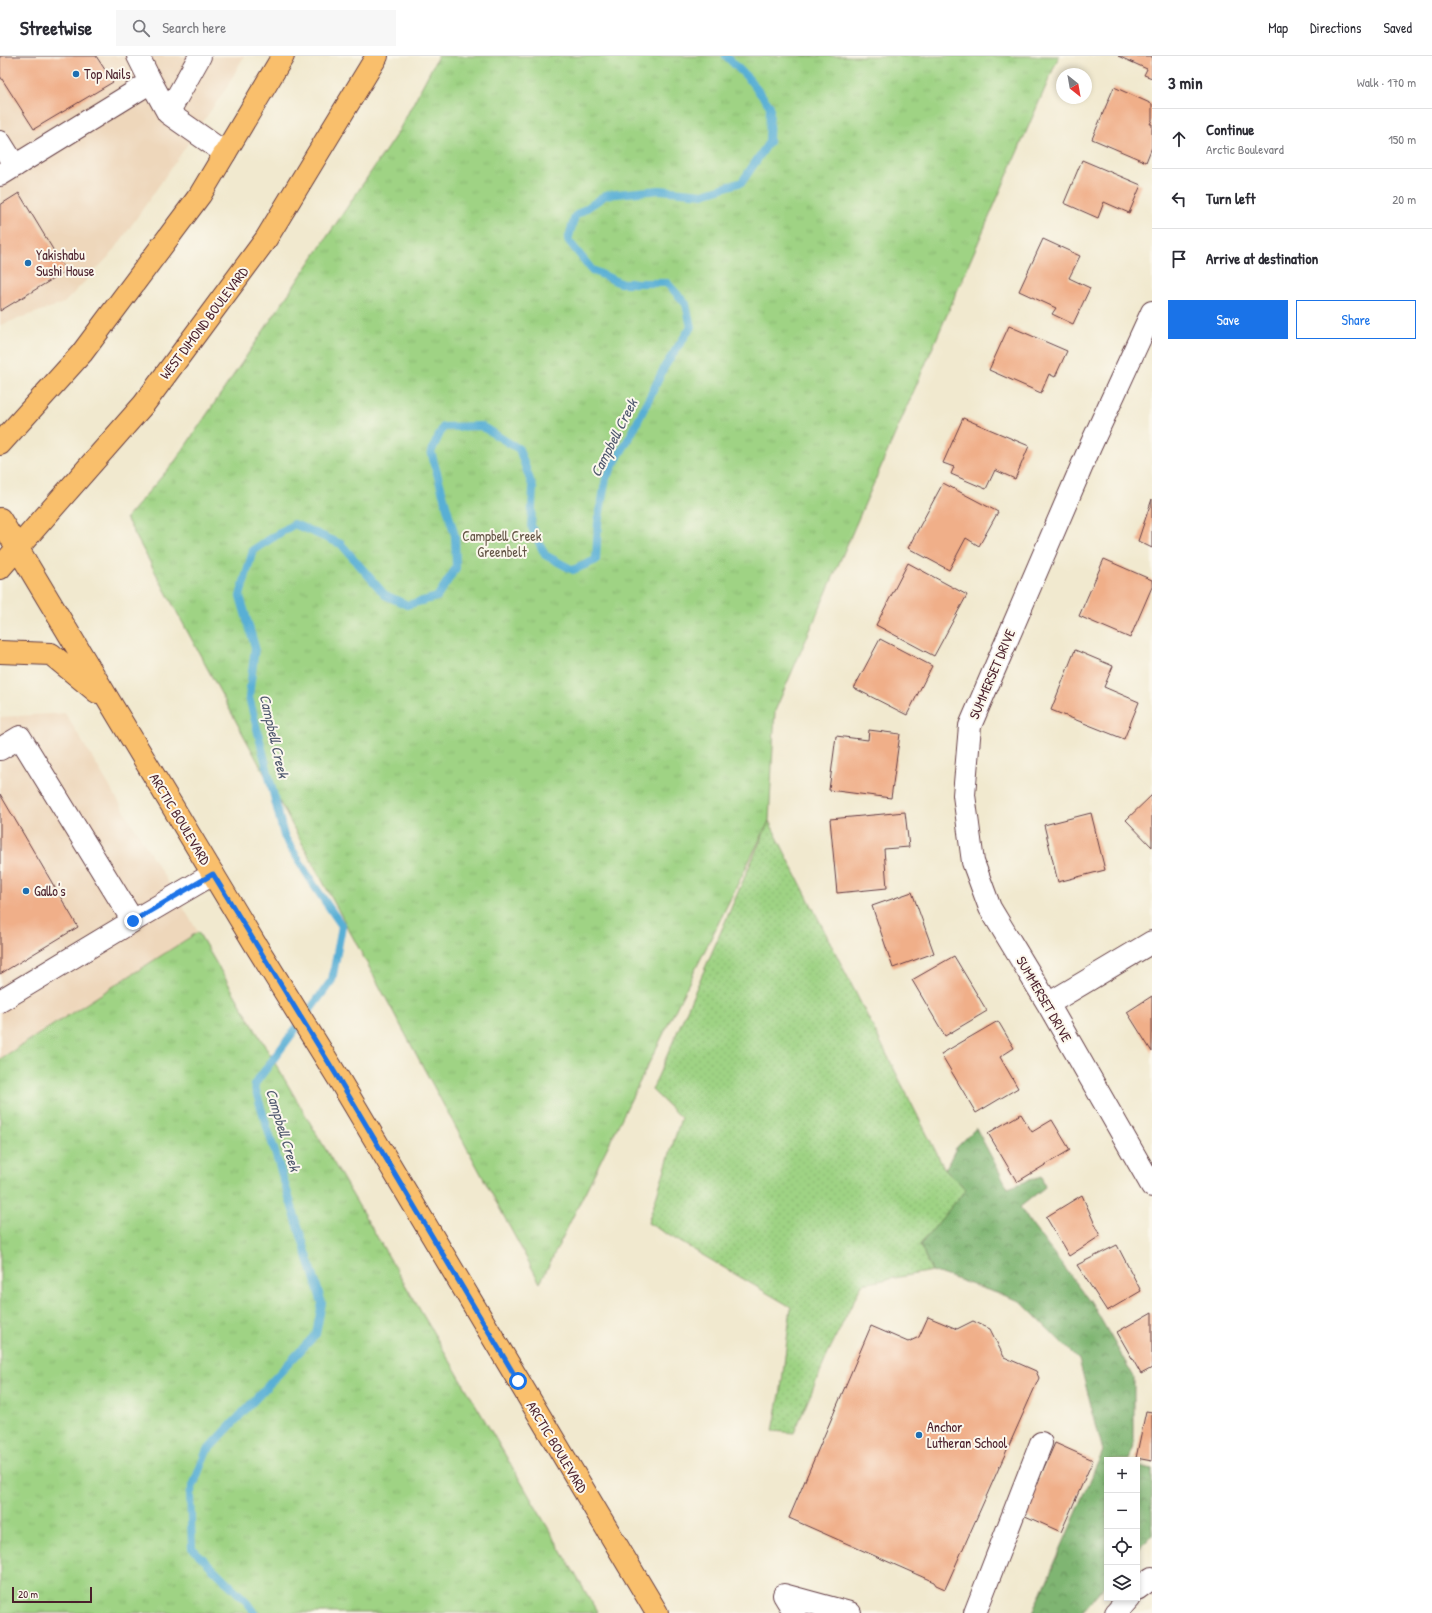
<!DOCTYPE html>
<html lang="en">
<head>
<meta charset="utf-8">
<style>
	body { margin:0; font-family:"Patrick Hand",sans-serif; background:#f7f7f7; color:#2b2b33 }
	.controls { position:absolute; right:12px; bottom:12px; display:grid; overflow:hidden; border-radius:0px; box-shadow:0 2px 6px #0003 }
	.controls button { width:36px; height:36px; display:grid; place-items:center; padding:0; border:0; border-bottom:1px solid #e1e1e2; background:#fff; color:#2b2b33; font:20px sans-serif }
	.compass { position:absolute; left:1056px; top:12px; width:36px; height:36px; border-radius:50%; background:#fff; box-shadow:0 2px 6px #0003; rotate:149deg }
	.scale { position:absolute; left:12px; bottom:10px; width:80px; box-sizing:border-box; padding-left:4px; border:2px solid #4a1f2b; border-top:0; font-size:11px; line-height:14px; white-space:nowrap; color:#4a1f2b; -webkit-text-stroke:3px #fbf7ec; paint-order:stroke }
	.stop { position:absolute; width:12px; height:12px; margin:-9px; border:3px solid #1a73e8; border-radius:50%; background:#fff }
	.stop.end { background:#1a73e8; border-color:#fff; box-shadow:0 1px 4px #0008 }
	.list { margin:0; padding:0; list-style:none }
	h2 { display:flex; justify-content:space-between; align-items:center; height:52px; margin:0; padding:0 16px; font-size:17px }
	h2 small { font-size:13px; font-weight:400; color:#7c7c81 }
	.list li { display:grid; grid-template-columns:26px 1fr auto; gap:12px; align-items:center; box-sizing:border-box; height:60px; padding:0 16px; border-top:1px solid #e1e1e2 }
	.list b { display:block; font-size:15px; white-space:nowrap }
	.list p { margin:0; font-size:13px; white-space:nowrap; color:#7c7c81 }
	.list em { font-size:13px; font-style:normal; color:#7c7c81 }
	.actions { display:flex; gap:8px; padding:12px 16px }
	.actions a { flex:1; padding:9px 0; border:1px solid #1a73e8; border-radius:0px; text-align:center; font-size:14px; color:#1a73e8 }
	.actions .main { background:#1a73e8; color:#fff }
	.icon { flex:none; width:22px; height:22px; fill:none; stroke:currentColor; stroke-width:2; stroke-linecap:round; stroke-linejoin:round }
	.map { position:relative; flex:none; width:1152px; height:1557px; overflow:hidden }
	header { display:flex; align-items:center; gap:24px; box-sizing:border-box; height:56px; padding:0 20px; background:#fff; border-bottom:1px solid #e1e1e2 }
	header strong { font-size:19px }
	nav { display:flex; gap:22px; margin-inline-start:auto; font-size:14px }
	.search { width:280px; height:36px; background:#f7f7f7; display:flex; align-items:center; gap:10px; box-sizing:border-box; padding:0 14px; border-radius:0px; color:#7c7c81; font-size:15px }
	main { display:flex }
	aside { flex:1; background:#fff }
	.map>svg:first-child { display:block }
</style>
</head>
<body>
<header>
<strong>Streetwise</strong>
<div class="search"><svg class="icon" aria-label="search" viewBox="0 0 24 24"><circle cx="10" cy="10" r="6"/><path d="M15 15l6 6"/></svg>Search here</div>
<nav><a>Map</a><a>Directions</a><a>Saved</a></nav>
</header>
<main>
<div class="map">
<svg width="1152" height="1557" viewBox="0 0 1152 1557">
	<defs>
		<pattern id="grass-dots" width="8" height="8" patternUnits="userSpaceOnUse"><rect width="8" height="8" fill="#9fd384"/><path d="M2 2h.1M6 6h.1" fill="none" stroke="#8ab572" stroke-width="1.8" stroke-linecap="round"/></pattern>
		<pattern id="forest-crowns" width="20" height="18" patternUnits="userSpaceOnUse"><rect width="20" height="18" fill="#7fb572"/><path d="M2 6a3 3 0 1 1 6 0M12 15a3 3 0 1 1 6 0" fill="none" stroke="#6a935e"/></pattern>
		<pattern id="park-tufts" width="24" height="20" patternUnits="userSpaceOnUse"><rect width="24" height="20" fill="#9fd384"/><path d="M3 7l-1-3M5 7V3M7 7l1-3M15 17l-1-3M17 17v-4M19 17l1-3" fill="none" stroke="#8ab572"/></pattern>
	</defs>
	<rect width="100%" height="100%" fill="#fbf7ec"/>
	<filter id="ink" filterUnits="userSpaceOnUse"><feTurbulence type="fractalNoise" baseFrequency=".025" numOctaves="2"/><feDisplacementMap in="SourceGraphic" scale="8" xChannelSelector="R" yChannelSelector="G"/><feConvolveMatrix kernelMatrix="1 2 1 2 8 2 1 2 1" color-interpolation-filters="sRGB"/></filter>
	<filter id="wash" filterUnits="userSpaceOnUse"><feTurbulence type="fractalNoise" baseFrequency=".012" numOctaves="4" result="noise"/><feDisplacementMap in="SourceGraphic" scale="16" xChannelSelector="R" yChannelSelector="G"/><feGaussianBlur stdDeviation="0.9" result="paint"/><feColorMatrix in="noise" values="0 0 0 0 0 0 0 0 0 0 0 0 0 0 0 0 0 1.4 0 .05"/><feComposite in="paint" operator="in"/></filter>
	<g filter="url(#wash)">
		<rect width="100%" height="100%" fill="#f1e9cf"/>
		<path fill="#eed7bb" d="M0 0H244L227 31 113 196 64 247 0 269Z
			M65 657 198 876 0 1003V661Z"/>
		<path fill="url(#grass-dots)" stroke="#747958" d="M769 765 945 1114 967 1133 920 1189 932 1215 862 1228 830 1293 794 1377 773 1375 781 1333 791 1251 648 1167 681 1062 652 1034Z"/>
		<path fill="url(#forest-crowns)" stroke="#646a4e" d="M976 1072 1008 1132 1041 1120 1045 1131 1020 1151 1031 1168 1091 1246 1134 1321V1384L1129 1404H1107V1528L1081 1557H1033L1103 1395 1079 1304 1020 1245 932 1215 920 1189 966 1133 945 1114 956 1092Z
			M1137 1409 1152 1413V1478L1137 1495Z"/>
		<path fill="url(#park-tufts)" stroke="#747958" d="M438 0H1059L775 655 769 765 540 1227 126 462 176 404 398 76Z
			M198 876 598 1557H0V1003Z"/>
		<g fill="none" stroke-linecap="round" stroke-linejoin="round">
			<path stroke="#58afd5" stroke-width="8" d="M255 1557 248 1547 192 1492 190 1438 206 1396 316 1278 322 1247 254 1029 332 924 342 870 315 831 284 780 249 641 255 591 240 540 253 494 294 468 341 488 385 539 407 549 437 541 456 512 455 480 431 396 443 371 481 370 519 393 533 432 531 470 545 499 573 514 596 504 598 467 606 422 633 375 665 310 691 271 686 248 667 227H620L592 214 568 184 575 160 606 139 660 134 703 138 742 126 769 86 770 50 748 22 726 0"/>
		</g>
		<g id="blocks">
			<path fill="#f0af89" d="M0 0H96L113 26 34 73 0 20Z
				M1118 0H1152V22L1144 19 1147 13Z
				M1114 31 1152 48V64L1150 68H1152V91L1146 106 1092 83Z
				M1082 104 1141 129 1129 157 1104 146 1098 162 1064 147Z
				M19 137 66 215 0 255V149Z
				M1043 183 1080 200 1069 222 1090 232 1073 268 1052 258 1056 252 1019 235Z
				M1009 270 1067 295 1055 321 1049 318 1041 337 989 314Z
				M963 362 1029 390 1015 423 995 414 986 433 951 418 954 411 943 407Z
				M943 427 998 456 979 490 966 482 949 514 908 492Z
				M1152 443V492L1138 485Z
				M1104 503 1152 524V531L1130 582 1079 560Z
				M908 507 967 539 934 600 876 569Z
				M880 583 932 610 907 659 854 632Z
				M1075 594 1113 610 1104 631 1139 646 1124 683 1051 654Z
				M869 674 900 678 891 742 829 734 836 680 868 684Z
				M0 738 78 871 0 918Z
				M1152 739V791L1126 764Z
				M905 756 909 791 884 793 887 832 837 837 830 763Z
				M1091 757 1105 814 1058 826 1044 769Z
				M912 836 934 897 893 912 872 850Z
				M954 900 987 955 945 980 912 924Z
				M1152 940V996L1127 956Z
				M998 965 1014 992 1000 1001 1018 1032 976 1057 941 998Z
				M1021 1058 1032 1076 1052 1064 1070 1094 1017 1126 988 1077Z
				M1082 1139 1100 1180 1069 1200 1046 1161Z
				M1117 1189 1141 1235 1107 1255 1077 1209Z
				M1152 1256V1312L1141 1318 1117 1276Z
				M928 1261 957 1273 973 1265 990 1273 1004 1301 1036 1315 1039 1322 945 1533 936 1529 934 1526 789 1462 871 1270 908 1286 919 1281Z
				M1146 1355 1152 1356V1405L1136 1402Z
				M1055 1387 1093 1404 1061 1476 1023 1459Z"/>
		</g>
	</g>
	<g filter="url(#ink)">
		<use href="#blocks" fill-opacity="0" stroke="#633d44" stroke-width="1"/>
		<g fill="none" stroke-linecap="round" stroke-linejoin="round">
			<g stroke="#633d44" stroke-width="24">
				<path id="minor" d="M138 0 151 26
					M168 57 200 0
					M0 86 15 110
					M0 119 151 26 168 57 225 97
					M1152 256 1090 391 970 670 964 739 973 806 990 852 1048 948 1152 1130
					M0 693 20 681 133 865 0 945
					M133 865 213 818
					M1048 948 1152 886
					M1137 1533 1152 1522
					M795 1557 784 1539 850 1557
					M975 1557 1041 1387
					M1116 1557 1129 1542"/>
			</g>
			<g stroke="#633d44" stroke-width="24">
				<path id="major" d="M0 388 82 297 200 139 283 0
					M0 463 255 888 340 1025 657 1557
					M0 512 144 348 266 183 377 0
					M0 596 51 598 97 636"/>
			</g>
			<use href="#minor" stroke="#fff" stroke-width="22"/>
			<use href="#major" stroke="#f9bf6c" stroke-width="22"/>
		</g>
	</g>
	<g fill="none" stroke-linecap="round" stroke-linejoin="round" filter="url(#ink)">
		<path stroke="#1a73e8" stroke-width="5" d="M133 865 213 818 340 1025 518 1325"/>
	</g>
	<g fill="#1f6fb2" stroke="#fbf7ec" stroke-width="1.5">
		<circle cx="76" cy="18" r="4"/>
		<circle cx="28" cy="207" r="4"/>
		<circle cx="26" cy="835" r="4"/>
		<circle cx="919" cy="1379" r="4"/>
	</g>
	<g text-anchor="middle" stroke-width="4" stroke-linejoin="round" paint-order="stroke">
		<g font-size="14" fill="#4a1f2b" stroke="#fbf7ec" text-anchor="start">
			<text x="84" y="23">Top Nails</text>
			<text x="36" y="204">Yakishabu<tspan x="36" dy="16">Sushi House</tspan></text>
			<text x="34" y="840">Gallo's</text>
			<text x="927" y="1376">Anchor<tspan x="927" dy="16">Lutheran School</tspan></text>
		</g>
		<g font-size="14" fill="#4a1f2b" stroke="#fbf7ec">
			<text transform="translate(204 267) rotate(-53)" y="5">WEST DIMOND BOULEVARD</text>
			<text transform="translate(992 618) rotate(-67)" y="5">SUMMERSET DRIVE</text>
			<text transform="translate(180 763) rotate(59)" y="5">ARCTIC BOULEVARD</text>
			<text transform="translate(1044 943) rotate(60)" y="5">SUMMERSET DRIVE</text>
			<text transform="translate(557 1391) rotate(59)" y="5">ARCTIC BOULEVARD</text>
		</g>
		<g font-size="14" fill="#645546" stroke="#fbf7ec">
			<text x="502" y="485">Campbell Creek<tspan x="502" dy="16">Greenbelt</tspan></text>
		</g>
		<g font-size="15" font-style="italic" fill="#50596f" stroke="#fbf7ec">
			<text transform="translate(614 382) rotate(-63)" y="5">Campbell Creek</text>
			<text transform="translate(274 680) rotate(77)" y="5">Campbell Creek</text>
			<text transform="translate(283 1074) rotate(73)" y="5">Campbell Creek</text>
		</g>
	</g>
</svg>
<div class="controls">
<button>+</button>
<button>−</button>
<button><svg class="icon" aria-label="locate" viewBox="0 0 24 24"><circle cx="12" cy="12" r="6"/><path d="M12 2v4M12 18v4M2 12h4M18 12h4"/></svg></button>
<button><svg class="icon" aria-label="layers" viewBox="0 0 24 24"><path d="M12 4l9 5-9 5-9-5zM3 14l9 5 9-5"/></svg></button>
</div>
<svg class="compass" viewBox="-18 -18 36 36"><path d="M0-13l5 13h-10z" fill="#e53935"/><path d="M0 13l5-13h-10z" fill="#7c7c81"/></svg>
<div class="scale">20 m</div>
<div class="stop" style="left:518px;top:1325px"></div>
<div class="stop end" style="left:133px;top:865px"></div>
</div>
<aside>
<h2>3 min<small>Walk · 170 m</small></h2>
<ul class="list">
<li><svg class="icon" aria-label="ahead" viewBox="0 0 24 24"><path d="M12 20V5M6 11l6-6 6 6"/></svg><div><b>Continue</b><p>Arctic Boulevard</p></div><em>150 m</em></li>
<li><svg class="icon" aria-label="left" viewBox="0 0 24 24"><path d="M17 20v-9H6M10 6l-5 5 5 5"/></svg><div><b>Turn left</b></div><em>20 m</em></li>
<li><svg class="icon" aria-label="arrive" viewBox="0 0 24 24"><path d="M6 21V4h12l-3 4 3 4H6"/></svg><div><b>Arrive at destination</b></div></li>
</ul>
<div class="actions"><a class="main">Save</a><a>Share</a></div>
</aside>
</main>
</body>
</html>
